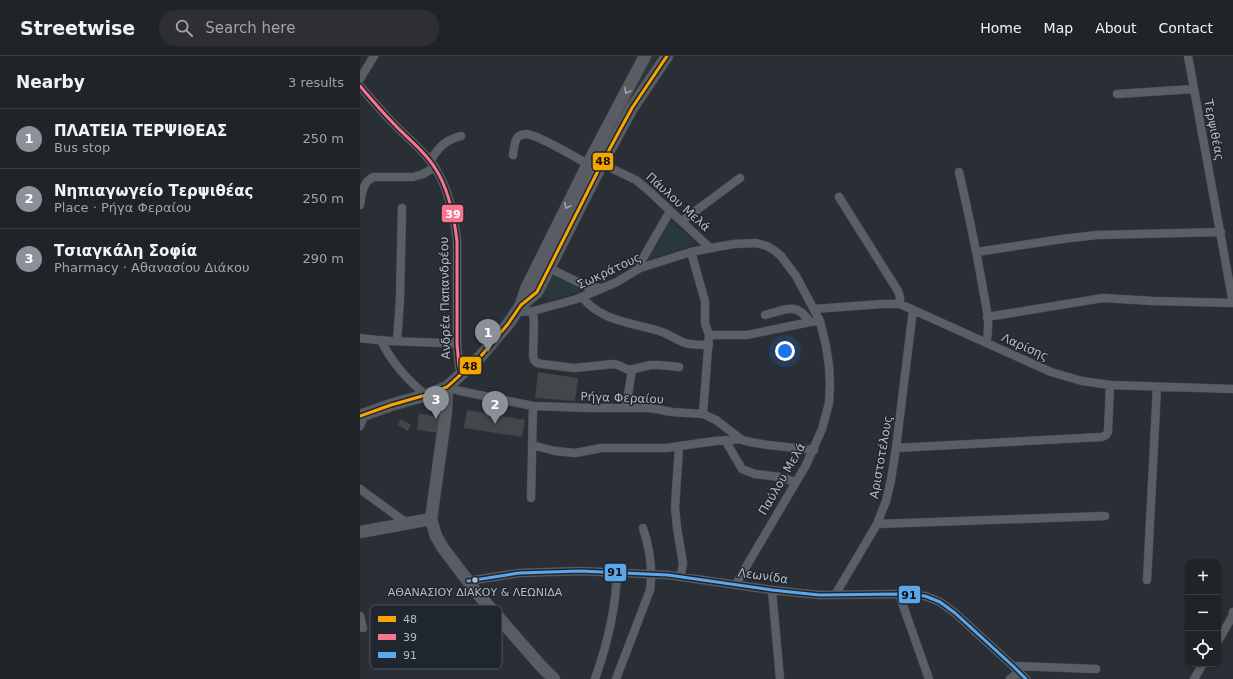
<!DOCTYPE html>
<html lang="en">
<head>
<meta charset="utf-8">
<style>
	body { margin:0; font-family:"DejaVu Sans",sans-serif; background:#2d2f34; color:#f1f3f6 }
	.controls { position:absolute; right:12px; bottom:12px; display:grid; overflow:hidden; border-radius:8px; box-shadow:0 1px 3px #0004 }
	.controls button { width:36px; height:36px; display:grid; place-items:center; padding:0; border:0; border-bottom:1px solid #3d4045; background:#202328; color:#f1f3f6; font:20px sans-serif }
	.you { position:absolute; left:425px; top:295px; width:14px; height:14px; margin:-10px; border:3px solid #fff; border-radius:50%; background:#1a73e8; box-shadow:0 0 0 6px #1a73e833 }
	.badge { display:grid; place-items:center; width:26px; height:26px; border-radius:50%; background:#8c9099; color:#fff; font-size:13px; font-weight:700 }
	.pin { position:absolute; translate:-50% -33px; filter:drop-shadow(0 1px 2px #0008) }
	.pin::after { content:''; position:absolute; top:21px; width:14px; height:12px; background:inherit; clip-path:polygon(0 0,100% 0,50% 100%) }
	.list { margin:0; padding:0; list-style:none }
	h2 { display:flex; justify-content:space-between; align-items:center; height:52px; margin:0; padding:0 16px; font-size:17px }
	h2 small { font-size:13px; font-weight:400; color:#a2a4a8 }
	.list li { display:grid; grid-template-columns:26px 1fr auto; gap:12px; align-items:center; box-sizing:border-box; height:60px; padding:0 16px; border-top:1px solid #3d4045 }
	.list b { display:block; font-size:15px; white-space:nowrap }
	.list p { margin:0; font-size:13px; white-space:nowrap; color:#a2a4a8 }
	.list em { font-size:13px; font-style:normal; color:#a2a4a8 }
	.icon { flex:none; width:22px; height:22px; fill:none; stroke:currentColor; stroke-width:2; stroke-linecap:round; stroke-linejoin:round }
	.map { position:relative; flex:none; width:873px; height:623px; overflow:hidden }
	header { display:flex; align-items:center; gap:24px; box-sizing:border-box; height:56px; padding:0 20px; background:#202328; border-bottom:1px solid #3d4045 }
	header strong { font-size:19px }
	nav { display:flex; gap:22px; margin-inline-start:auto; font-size:14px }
	.search { width:280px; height:36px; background:#2d2f34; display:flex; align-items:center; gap:10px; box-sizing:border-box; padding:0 14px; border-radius:16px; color:#a2a4a8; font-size:15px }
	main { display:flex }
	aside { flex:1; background:#202328 }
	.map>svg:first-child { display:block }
</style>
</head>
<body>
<header>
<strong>Streetwise</strong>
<div class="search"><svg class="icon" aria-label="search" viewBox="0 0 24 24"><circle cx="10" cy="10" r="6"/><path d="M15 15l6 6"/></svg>Search here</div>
<nav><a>Home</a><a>Map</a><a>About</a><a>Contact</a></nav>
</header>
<main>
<aside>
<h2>Nearby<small>3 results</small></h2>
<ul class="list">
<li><span class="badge">1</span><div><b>ΠΛΑΤΕΙΑ ΤΕΡΨΙΘΕΑΣ</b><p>Bus stop</p></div><em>250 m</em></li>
<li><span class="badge">2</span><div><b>Νηπιαγωγείο Τερψιθέας</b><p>Place · Ρήγα Φεραίου</p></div><em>250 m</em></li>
<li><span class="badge">3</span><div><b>Τσιαγκάλη Σοφία</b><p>Pharmacy · Αθανασίου Διάκου</p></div><em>290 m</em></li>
</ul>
</aside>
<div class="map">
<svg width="873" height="623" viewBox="0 0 873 623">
	<rect width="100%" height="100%" fill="#2a2f36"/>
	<path fill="#29393b" d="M290 0H297L239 101 237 100Z
		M310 163 334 186V189L287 204 286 202Z
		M192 217 226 232 197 243C191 245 187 243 181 240V238Z"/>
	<path fill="#42474c" d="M178 316 218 322 215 345 175 342Z
		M107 354 165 364 162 381 104 372Z
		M59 358 80 361 79 377 57 374Z
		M41 363 51 369 48 375 38 369Z"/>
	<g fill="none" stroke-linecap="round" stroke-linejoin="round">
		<g stroke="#474a4f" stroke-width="9">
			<path id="street" d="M828 0 873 247
				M0 23 14 0
				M0 30C11 43 23 57 35 69 48 83 65 95 75 112 89 133 94 160 97 185V288L99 310 101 318
				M757 38 834 33
				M153 99C154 93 154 85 158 81 160 79 164 78 167 78 181 80 214 101 228 108
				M70 105C79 91 85 84 101 80
				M238 106 276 124 287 133 350 192
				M599 116C608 155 616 193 623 233 626 250 631 269 626 287
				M479 141 538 235 540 241V248
				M0 149C2 138 2 127 13 121H53L63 118 75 111
				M322 165 380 122
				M331 196 345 245V267L349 279 343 358
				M617 196 702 183 737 179 861 176
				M189 212 226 230 240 232
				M280 212 282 204 310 155
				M222 241C243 267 273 266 302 276 310 279 317 284 325 287 333 289 341 289 349 289
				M454 253 522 248H540L691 316 722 325 750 329 873 333
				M173 255 174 269 173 300 174 304 177 307 182 308 214 312 254 308 258 309 269 314 291 309H299L319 311
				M156 256 173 255 217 243 257 226 280 212 331 196 362 190 374 188 396 187 407 190 415 195 421 200 436 220 460 265 466 290 469 310 470 328 469 347 462 373 446 409 376 528
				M405 259C426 254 436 245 450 266
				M627 261 743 242 793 245 873 247
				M349 279H387L450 266 460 265
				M0 282C32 287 65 285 97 288
				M21 285C32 306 47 324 66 339
				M37 285 40 244 42 152
				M87 331 100 335 173 350 231 352H290L312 356 343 358 356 364 382 384 390 386 408 389 454 394
				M266 352 272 314
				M0 370 5 358
				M365 384 382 413 395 418 420 421 435 426
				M172 389 195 395 215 397 242 392H306L355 385 372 384 381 383
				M319 391 315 451 317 472 323 507 321 520
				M536 392 742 381 746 379 748 376 750 329
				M0 433 41 463 49 467
				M171 442 173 350
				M517 468 745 460
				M787 524 797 331
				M108 525 159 517 220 515 308 519 412 534 459 539 539 538 565 540 580 546 595 557 653 610 666 623
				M412 534 420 623
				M539 538 569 623
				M475 539 517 468 526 445 531 424 536 392 553 254
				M0 560 3 572
				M858 585 872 561 873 556
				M653 610 736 613
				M235 623C247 589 256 552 257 516
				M256 623 290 534C293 512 290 493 283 472
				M650 623 659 616
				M834 623 843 608"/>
		</g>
		<g stroke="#454a50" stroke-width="13">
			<path id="secondary" d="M161 249 166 233 228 108 285 0
				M87 331 86 356 71 463 76 480 83 492 117 537 180 609 194 623
				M0 360 31 349 66 339 87 331 121 300 148 268 161 249 177 236 242 107 272 52 307 0
				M0 476 71 463"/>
		</g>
		<use href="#street" stroke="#5b5e64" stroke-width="8"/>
		<use href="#secondary" stroke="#595c62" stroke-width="12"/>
		<g stroke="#1f2630" stroke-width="6">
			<path id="bus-1" d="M0 360 31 349 66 339 87 331 121 300 148 268 161 249 177 236 242 107 272 52 307 0"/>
		</g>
		<g stroke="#1f2630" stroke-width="6">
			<path id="bus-2" d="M0 30C11 43 23 57 35 69 48 83 65 95 75 112 89 133 94 160 97 185V288L99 310 101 318"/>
		</g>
		<g stroke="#1f2630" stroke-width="6">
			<path id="bus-3" d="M108 525 159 517 220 515 308 519 412 534 459 539 539 538 565 540 580 546 595 557 653 610 666 623"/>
		</g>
		<use href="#bus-1" stroke="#f7a600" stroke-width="3"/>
		<use href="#bus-2" stroke="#fc738d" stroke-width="3"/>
		<use href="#bus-3" stroke="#5aa8eb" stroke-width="3"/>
	</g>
	<defs><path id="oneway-chevron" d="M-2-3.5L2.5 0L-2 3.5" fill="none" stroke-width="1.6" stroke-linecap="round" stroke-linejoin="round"/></defs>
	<g stroke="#9ea4ad">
		<use href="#oneway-chevron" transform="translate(267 35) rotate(118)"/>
		<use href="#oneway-chevron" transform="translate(207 150) rotate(117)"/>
	</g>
	<circle fill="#b5bcc6" stroke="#1f2630" stroke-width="1.5" cx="115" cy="524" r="3.5"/>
	<g text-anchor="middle" stroke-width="3" stroke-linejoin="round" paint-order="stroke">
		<g font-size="11" fill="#b5bcc6" stroke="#1f2630">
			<text x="115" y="540">ΑΘΑΝΑΣΙΟΥ ΔΙΑΚΟΥ &amp; ΛΕΩΝΙΔΑ</text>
		</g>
		<g font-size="12" fill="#b5bcc6" stroke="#1f2630">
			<text transform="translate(854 74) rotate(79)" y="4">Τερψιθέας</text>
			<text transform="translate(318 146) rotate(42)" y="4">Πάυλου Μελά</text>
			<text transform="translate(249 215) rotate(-25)" y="4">Σωκράτους</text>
			<text transform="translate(85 242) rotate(-91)" y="4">Ανδρέα Παπανδρέου</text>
			<text transform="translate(665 291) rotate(24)" y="4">Λαρίσης</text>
			<text transform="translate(262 342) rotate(2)" y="4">Ρήγα Φεραίου</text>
			<text transform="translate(521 401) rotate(-80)" y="4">Αριστοτέλους</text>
			<text transform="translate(422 423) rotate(-60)" y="4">Παύλου Μελά</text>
			<text transform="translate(403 520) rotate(8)" y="4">Λεωνίδα</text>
		</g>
	</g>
	<rect x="10" y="549" width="132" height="64" rx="6" fill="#1f2630" stroke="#4c535d" stroke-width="1"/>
	<rect x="18" y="560" width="18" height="6" fill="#f7a600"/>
	<rect x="18" y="578" width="18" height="6" fill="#fc738d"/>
	<rect x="18" y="596" width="18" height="6" fill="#5aa8eb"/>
	<g font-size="11" fill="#b5bcc6">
		<text x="43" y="567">48</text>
		<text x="43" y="585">39</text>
		<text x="43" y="603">91</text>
	</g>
	<g stroke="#1f2630" stroke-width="1.5">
		<rect x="232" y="96" width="22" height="19" rx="4" fill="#f7a600"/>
		<rect x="81" y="148" width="23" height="19" rx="4" fill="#fc738d"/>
		<rect x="99" y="300" width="23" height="19" rx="4" fill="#f7a600"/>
		<rect x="244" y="507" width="23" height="19" rx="4" fill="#5aa8eb"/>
		<rect x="538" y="529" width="23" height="19" rx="4" fill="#5aa8eb"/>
	</g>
	<g font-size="11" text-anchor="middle" font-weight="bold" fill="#fff">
		<text x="93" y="162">39</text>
	</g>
	<g font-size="11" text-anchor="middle" font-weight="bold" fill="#111">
		<text x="243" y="109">48</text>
		<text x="110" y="314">48</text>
		<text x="255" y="520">91</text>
		<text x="549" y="543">91</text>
	</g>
</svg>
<div class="controls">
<button>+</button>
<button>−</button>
<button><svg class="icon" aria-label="locate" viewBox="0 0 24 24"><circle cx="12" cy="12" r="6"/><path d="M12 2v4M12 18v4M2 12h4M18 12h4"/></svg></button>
</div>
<div class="you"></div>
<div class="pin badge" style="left:128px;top:296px">1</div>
<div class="pin badge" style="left:135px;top:368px">2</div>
<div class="pin badge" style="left:76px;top:363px">3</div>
</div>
</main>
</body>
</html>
